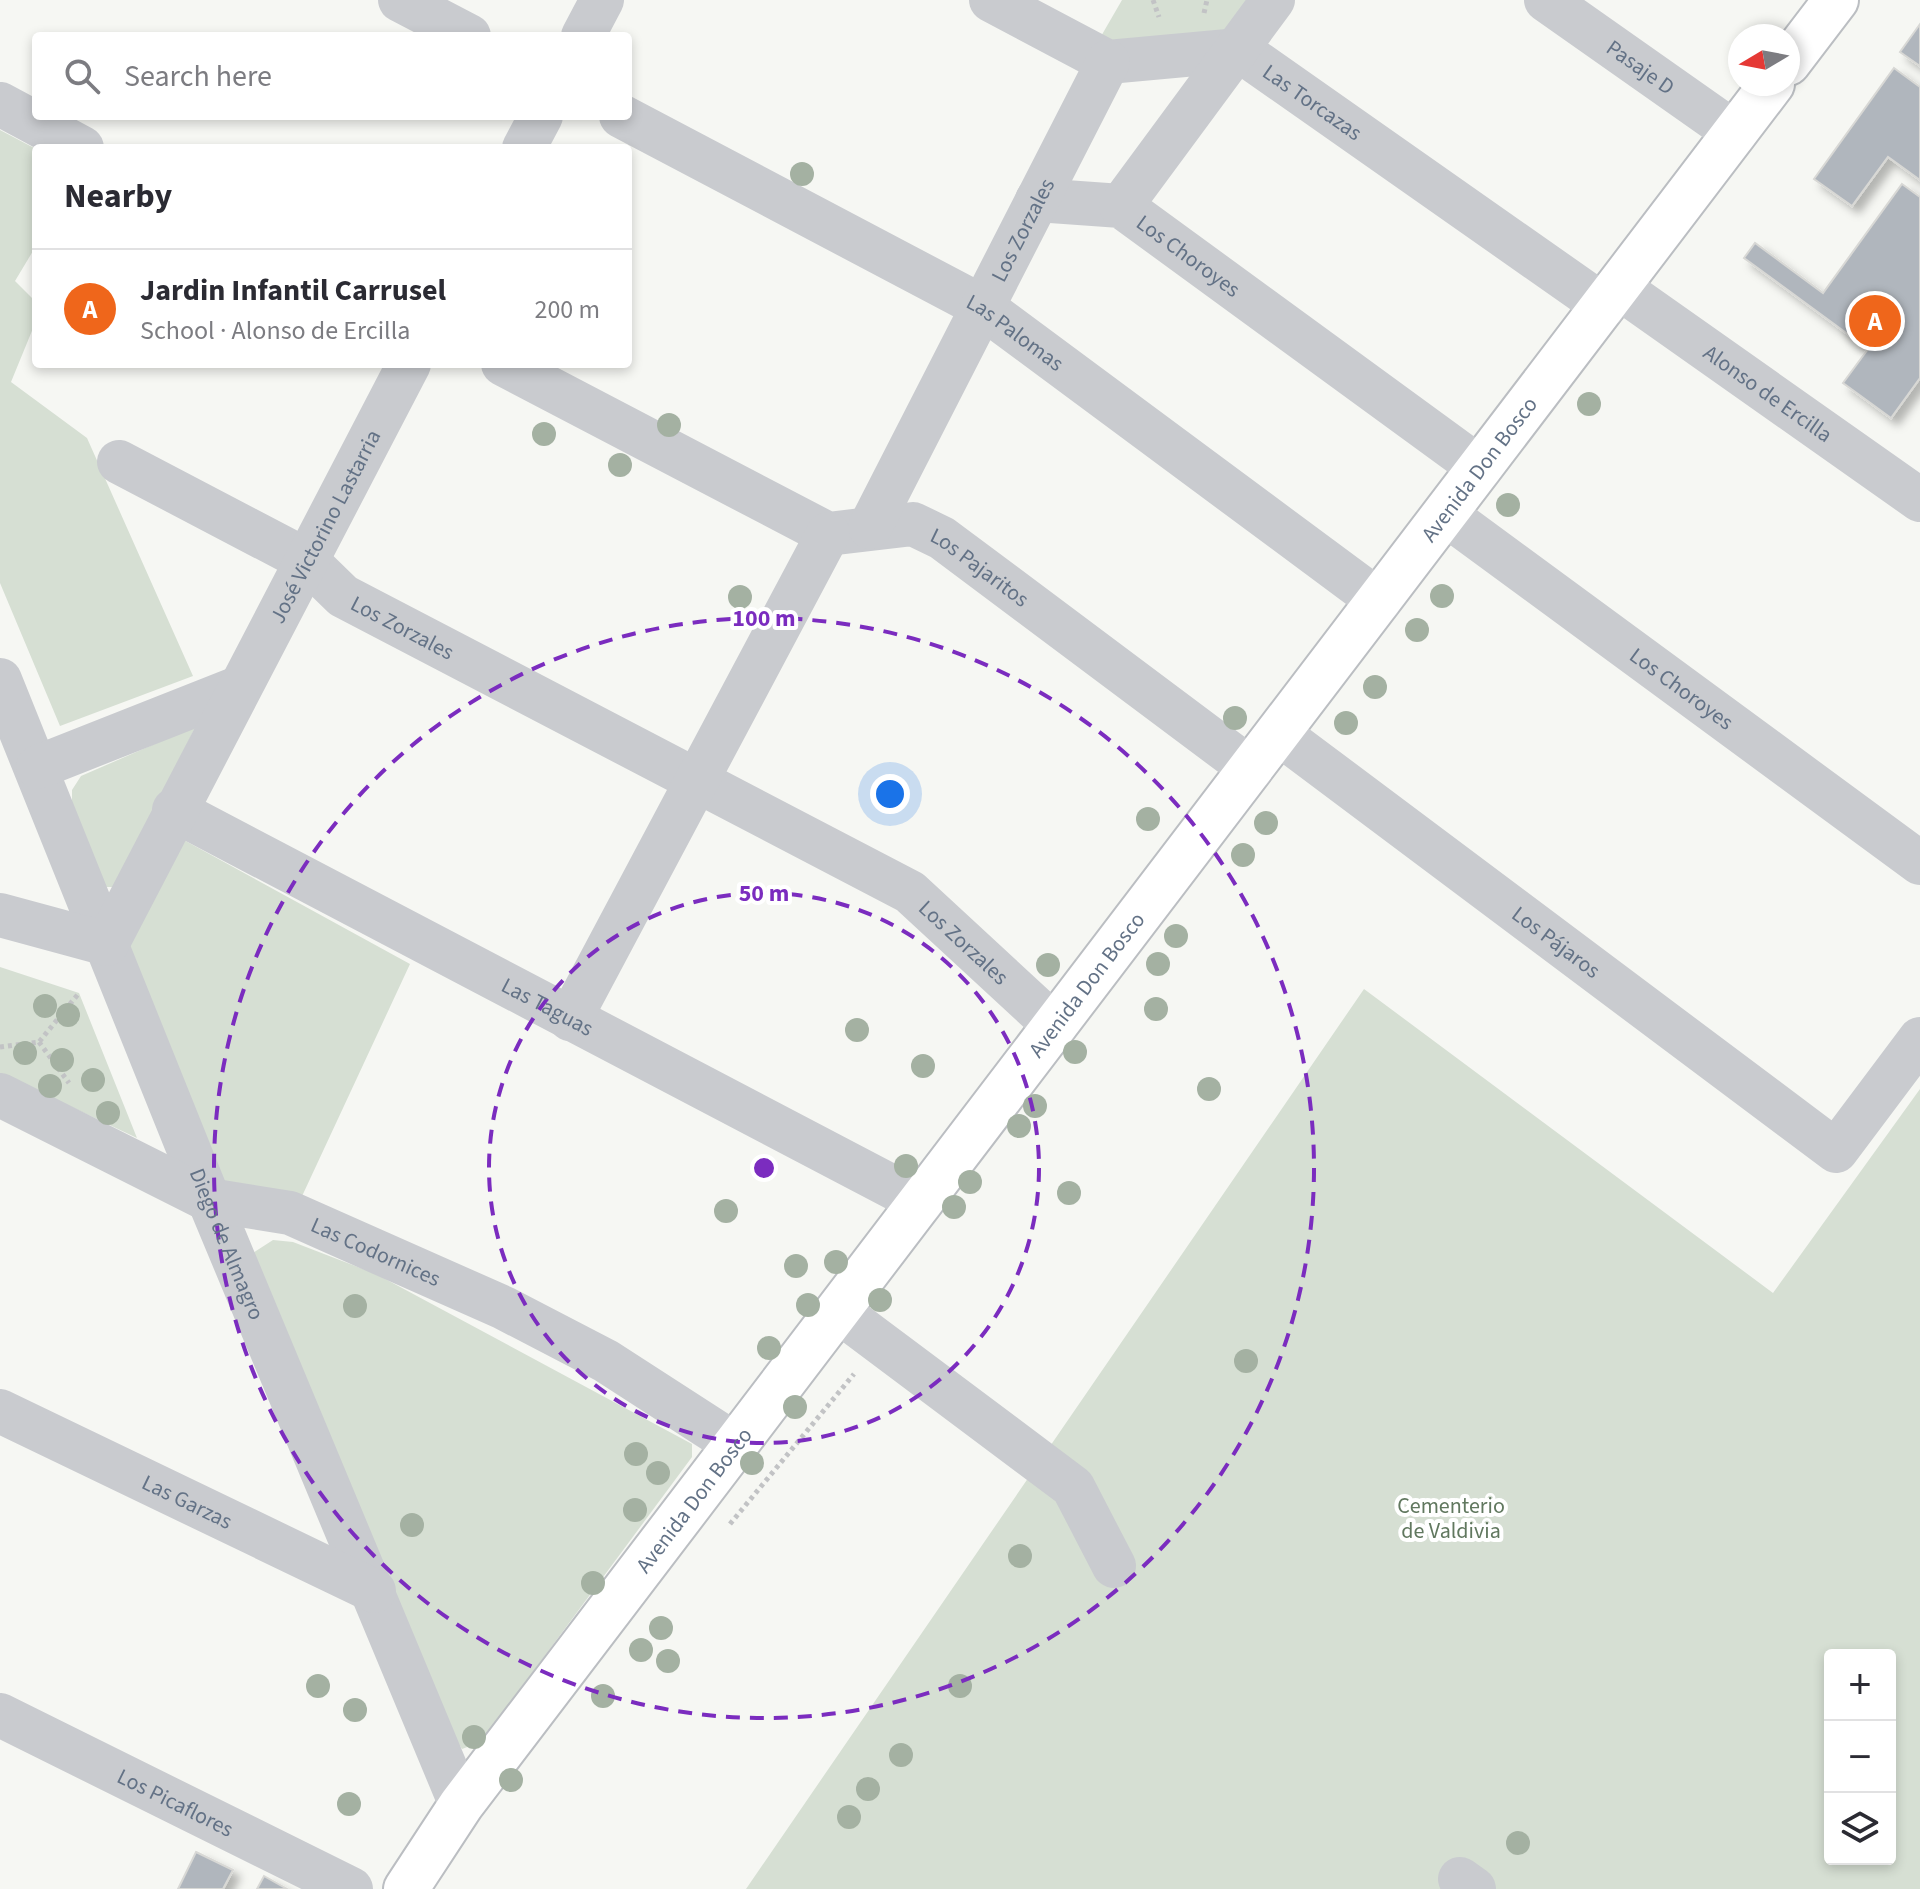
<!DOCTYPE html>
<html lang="en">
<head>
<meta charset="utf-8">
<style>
	body { margin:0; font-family:"Source Sans 3",sans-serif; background:#f7f7f7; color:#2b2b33 }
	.controls { position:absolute; right:24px; bottom:24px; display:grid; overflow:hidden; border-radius:8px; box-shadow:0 4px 12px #0003 }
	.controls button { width:72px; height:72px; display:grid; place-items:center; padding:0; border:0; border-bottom:2px solid #e1e1e2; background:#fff; color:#2b2b33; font:40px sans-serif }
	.compass { position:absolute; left:1728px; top:24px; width:72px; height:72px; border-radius:50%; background:#fff; box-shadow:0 4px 12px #0003; rotate:260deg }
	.you { position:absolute; left:890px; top:794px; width:28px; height:28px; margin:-20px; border:6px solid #fff; border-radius:50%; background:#1a73e8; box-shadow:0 0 0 12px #1a73e833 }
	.badge { display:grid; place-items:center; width:52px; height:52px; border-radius:50%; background:#ef661b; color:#fff; font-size:26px; font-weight:700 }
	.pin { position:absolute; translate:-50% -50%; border:4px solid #fff; box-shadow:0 2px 8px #0006 }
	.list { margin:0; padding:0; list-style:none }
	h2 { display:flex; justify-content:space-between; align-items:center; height:104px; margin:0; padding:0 32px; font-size:34px }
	h2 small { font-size:26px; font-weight:400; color:#7c7c81 }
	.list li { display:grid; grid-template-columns:52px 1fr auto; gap:24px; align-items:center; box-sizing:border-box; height:120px; padding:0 32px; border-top:2px solid #e1e1e2 }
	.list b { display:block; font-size:30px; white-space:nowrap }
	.list p { margin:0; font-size:26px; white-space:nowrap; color:#7c7c81 }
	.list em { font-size:26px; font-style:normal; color:#7c7c81 }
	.icon { flex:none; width:44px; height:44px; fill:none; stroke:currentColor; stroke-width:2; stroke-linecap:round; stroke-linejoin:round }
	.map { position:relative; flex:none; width:1920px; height:1889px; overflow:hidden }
	.search { position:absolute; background:#fff; box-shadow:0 4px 12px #0003; left:32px; top:32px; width:600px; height:88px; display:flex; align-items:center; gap:20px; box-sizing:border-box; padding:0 28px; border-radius:8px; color:#7c7c81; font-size:30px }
	.panel { position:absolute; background:#fff; box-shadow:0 4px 12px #0003; left:32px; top:144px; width:600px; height:224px; border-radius:8px }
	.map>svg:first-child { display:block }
</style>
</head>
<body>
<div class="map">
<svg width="1920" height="1889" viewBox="0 0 1920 1889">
	<defs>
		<filter id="shadow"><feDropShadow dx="7" dy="7" stdDeviation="4" flood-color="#0004"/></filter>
	</defs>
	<rect width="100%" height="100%" fill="#f6f7f3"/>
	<path fill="#d6dfd3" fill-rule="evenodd" d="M1122 0H1251L1223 39 1115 50 1100 38Z
		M0 130 36 149V246L15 281 36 302V321L11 382 87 438 193 676 60 726 0 583Z
		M196 726 115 887H104L72 808V790L81 776Z
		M182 839 410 964 297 1207 216 1183 126 938Z
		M0 967 79 993 137 1138 0 1073Z
		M1364 989 1773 1293 1920 1089V1889H746ZM1830 1655H1890V1859H1830Z
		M273 1240 293 1242 376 1274 692 1444V1457L481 1742 462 1749 451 1732 253 1253Z"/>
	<path fill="#b0b6bd" stroke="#d8d8d5" stroke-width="2" filter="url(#shadow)" d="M1920 24V66L1900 52Z
		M1894 68 1920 87V180L1888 157 1852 206 1814 179Z
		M1902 184 1920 197V378L1891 418 1843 383 1868 349 1744 258 1755 243 1823 293Z
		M196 1852 233 1870 223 1889H178Z
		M264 1876 287 1889H257Z"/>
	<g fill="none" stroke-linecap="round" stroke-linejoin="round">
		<g stroke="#bbbec2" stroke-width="48">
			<g id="major">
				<path d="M1788 63 1836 0"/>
				<path id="s17" d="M406 1889 461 1805 1772 84"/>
			</g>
		</g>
		<path stroke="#c2c3c5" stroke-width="5" stroke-dasharray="4 4" stroke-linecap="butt" d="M1153 0 1159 17
			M1204 13 1207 0
			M39 1042 69 1083
			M0 1047 39 1042 79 993
			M730 1524 854 1374"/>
		<g stroke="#c9cbcf" stroke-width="44">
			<path d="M400 0 469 36"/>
			<path id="s1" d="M991 0 1108 62 1239 50 1604 306"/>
			<path id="s2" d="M1546 0 1735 133"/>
			<path d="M583 36 602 0"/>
			<path d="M0 104 82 148"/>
			<path id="s3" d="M621 116 981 306 1379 601"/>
			<path d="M524 148 541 116"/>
			<path id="s4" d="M1037 200 1121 206 1480 468"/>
			<path d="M1121 206 1273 0"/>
			<path id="s5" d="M1618 287 1920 500"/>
			<path id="s6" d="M503 364 828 534 913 524 942 538 1251 769"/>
			<path id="s7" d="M119 462 306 560 343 596 910 892 1055 1026"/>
			<path id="s8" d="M1445 514 1920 863"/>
			<path id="s9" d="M870 527 1108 62"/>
			<path id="s10" d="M0 680 209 1200 461 1805"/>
			<path id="s11" d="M1278 733 1836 1151 1920 1039"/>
			<path d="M38 767 238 688"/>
			<path id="s12" d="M174 810 921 1202"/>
			<path id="s13" d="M0 915 107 944 409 364"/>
			<path d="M570 1019 828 534"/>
			<path id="s14" d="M0 1095 209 1200 290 1213 504 1308 606 1361 736 1445"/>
			<path d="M838 1311 1073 1487 1114 1566"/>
			<path id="s15" d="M0 1411 374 1591"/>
			<path id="s16" d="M0 1715 351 1889"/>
			<path d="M1460 1879 1474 1889"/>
		</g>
		<use href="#major" stroke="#fff" stroke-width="44"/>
	</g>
	<g fill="#a4b1a2">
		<circle cx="802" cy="174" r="12"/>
		<circle cx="1589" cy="404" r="12"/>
		<circle cx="669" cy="425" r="12"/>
		<circle cx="544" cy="434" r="12"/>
		<circle cx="620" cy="465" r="12"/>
		<circle cx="1508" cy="505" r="12"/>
		<circle cx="1442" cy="596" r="12"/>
		<circle cx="740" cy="597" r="12"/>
		<circle cx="1417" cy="630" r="12"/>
		<circle cx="1375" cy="687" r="12"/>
		<circle cx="1235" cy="718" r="12"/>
		<circle cx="1346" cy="723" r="12"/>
		<circle cx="1148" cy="819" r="12"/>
		<circle cx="1266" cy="823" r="12"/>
		<circle cx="1243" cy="855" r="12"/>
		<circle cx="1176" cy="936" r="12"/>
		<circle cx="1158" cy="964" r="12"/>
		<circle cx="1048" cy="965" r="12"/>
		<circle cx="45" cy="1006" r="12"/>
		<circle cx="1156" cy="1009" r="12"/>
		<circle cx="68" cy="1015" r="12"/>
		<circle cx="857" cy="1030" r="12"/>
		<circle cx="1075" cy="1052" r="12"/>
		<circle cx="25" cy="1053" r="12"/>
		<circle cx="62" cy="1060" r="12"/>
		<circle cx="923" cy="1066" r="12"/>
		<circle cx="93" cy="1080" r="12"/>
		<circle cx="50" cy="1086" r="12"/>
		<circle cx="1209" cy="1089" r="12"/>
		<circle cx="1035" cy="1106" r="12"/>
		<circle cx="108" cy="1113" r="12"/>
		<circle cx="1019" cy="1126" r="12"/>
		<circle cx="906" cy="1166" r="12"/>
		<circle cx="970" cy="1182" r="12"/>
		<circle cx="1069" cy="1193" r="12"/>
		<circle cx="954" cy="1207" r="12"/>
		<circle cx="726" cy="1211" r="12"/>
		<circle cx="836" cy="1262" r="12"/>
		<circle cx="796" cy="1266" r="12"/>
		<circle cx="880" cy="1300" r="12"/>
		<circle cx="808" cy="1305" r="12"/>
		<circle cx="355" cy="1306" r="12"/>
		<circle cx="769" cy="1348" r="12"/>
		<circle cx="1246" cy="1361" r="12"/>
		<circle cx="795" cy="1407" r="12"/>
		<circle cx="636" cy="1454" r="12"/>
		<circle cx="752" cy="1463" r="12"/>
		<circle cx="658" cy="1473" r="12"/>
		<circle cx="635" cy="1510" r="12"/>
		<circle cx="412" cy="1525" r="12"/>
		<circle cx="1020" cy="1556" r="12"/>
		<circle cx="593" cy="1583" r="12"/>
		<circle cx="661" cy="1628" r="12"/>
		<circle cx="641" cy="1650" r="12"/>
		<circle cx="668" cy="1661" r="12"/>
		<circle cx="318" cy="1686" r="12"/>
		<circle cx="960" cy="1686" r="12"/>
		<circle cx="603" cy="1696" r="12"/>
		<circle cx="355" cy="1710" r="12"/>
		<circle cx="474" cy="1737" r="12"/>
		<circle cx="901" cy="1755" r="12"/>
		<circle cx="511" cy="1780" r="12"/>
		<circle cx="868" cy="1789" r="12"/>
		<circle cx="349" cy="1804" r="12"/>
		<circle cx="849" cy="1817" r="12"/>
		<circle cx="1518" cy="1843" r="12"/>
	</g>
	<g fill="none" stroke="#7b2cbf" stroke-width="4" stroke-dasharray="14 10">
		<circle cx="764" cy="1168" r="275"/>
		<circle cx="764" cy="1168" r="550"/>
	</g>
	<g text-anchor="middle" stroke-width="8" stroke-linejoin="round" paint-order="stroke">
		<g font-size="22" fill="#637286" stroke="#fff">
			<text dy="8" stroke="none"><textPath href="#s2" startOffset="116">Pasaje D</textPath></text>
			<text dy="8" stroke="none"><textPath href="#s1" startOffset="354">Las Torcazas</textPath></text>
			<text dy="8" stroke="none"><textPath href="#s9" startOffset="334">Los Zorzales</textPath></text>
			<text dy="8" stroke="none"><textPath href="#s4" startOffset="168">Los Choroyes</textPath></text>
			<text dy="8" stroke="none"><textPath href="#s3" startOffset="450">Las Palomas</textPath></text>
			<text dy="8" stroke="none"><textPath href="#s5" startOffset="184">Alonso de Ercilla</textPath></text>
			<text dy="8" stroke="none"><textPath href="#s17" startOffset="1780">Avenida Don Bosco</textPath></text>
			<text dy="8" stroke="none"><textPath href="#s13" startOffset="582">José Victorino Lastarria</textPath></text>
			<text dy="8" stroke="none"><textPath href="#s6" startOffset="532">Los Pajaritos</textPath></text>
			<text dy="8" stroke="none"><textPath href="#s7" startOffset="330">Los Zorzales</textPath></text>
			<text dy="8" stroke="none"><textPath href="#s8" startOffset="294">Los Choroyes</textPath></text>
			<text dy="8" stroke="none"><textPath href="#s7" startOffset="976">Los Zorzales</textPath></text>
			<text dy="8" stroke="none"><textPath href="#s11" startOffset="348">Los Pájaros</textPath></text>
			<text dy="8" stroke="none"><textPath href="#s17" startOffset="1132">Avenida Don Bosco</textPath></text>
			<text dy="8" stroke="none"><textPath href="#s12" startOffset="422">Las Taguas</textPath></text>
			<text dy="8" stroke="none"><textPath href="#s10" startOffset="608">Diego de Almagro</textPath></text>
			<text dy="8" stroke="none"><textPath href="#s14" startOffset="410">Las Codornices</textPath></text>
			<text dy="8" stroke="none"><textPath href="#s17" startOffset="484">Avenida Don Bosco</textPath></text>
			<text dy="8" stroke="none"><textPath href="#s15" startOffset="208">Las Garzas</textPath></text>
			<text dy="8" stroke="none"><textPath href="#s16" startOffset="196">Los Picaflores</textPath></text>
		</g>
		<g font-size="22" fill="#61785f" stroke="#fff">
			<text x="1451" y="1513">Cementerio<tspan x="1451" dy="25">de Valdivia</tspan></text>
		</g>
	</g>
	<circle cx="764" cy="1168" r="12" fill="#7b2cbf" stroke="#fff" stroke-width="4"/>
	<g font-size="24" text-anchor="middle" font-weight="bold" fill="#7b2cbf" stroke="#fff" stroke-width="8" stroke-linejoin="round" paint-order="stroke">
		<text x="764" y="626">100 m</text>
		<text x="764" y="901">50 m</text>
	</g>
</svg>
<div class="controls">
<button>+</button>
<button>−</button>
<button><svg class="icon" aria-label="layers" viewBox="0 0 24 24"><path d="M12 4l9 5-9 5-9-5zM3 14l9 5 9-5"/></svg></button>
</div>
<svg class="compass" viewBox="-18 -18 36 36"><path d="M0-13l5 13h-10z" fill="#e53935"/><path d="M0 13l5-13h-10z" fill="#7c7c81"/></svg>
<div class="you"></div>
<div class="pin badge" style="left:1875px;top:321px">A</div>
<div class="search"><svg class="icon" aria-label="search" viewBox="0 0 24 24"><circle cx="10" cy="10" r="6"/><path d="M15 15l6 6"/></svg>Search here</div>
<section class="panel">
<h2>Nearby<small></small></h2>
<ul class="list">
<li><span class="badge">A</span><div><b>Jardin Infantil Carrusel</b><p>School · Alonso de Ercilla</p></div><em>200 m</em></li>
</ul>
</section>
</div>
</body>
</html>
